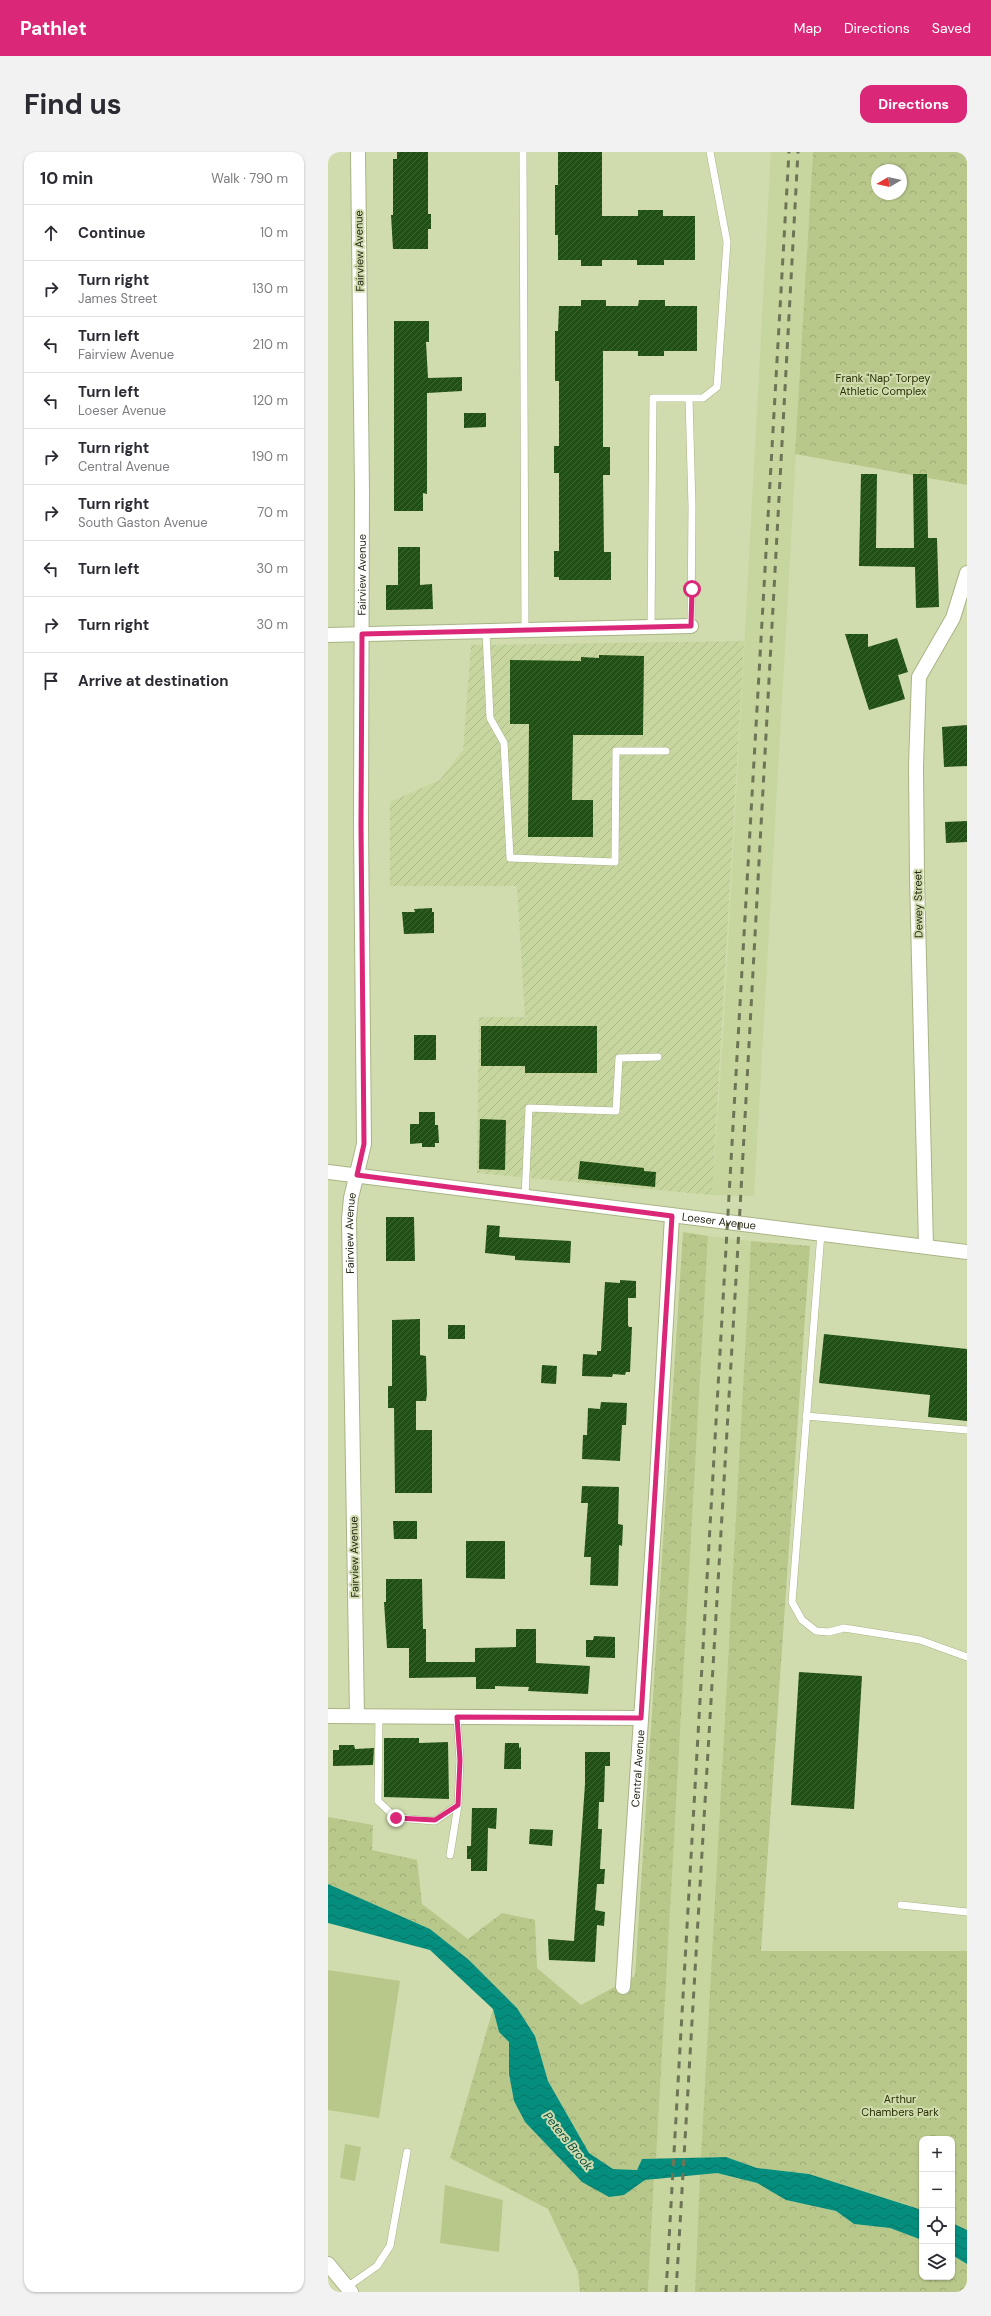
<!DOCTYPE html>
<html lang="en">
<head>
<meta charset="utf-8">
<style>
	body { margin:0; font-family:"DM Sans",sans-serif; background:#f2f2f3; color:#2b2b33 }
	.controls { position:absolute; right:12px; bottom:12px; display:grid; overflow:hidden; border-radius:8px; box-shadow:0 1px 3px #0004 }
	.controls button { width:36px; height:36px; display:grid; place-items:center; padding:0; border:0; border-bottom:1px solid #e1e1e2; background:#fff; color:#2b2b33; font:20px sans-serif }
	.compass { position:absolute; left:543px; top:12px; width:36px; height:36px; border-radius:50%; background:#fff; box-shadow:0 1px 3px #0004; rotate:261deg }
	.stop { position:absolute; width:12px; height:12px; margin:-9px; border:3px solid #db2777; border-radius:50%; background:#fff }
	.stop.end { background:#db2777; border-color:#fff; box-shadow:0 1px 4px #0008 }
	.list { margin:0; padding:0; list-style:none }
	h2 { display:flex; justify-content:space-between; align-items:center; height:52px; margin:0; padding:0 16px; font-size:17px }
	h2 small { font-size:13px; font-weight:400; color:#7c7c81 }
	.list li { display:grid; grid-template-columns:26px 1fr auto; gap:12px; align-items:center; box-sizing:border-box; height:56px; padding:0 16px; border-top:1px solid #e1e1e2 }
	.list b { display:block; font-size:15px; white-space:nowrap }
	.list p { margin:0; font-size:13px; white-space:nowrap; color:#7c7c81 }
	.list em { font-size:13px; font-style:normal; color:#7c7c81 }
	.icon { flex:none; width:22px; height:22px; fill:none; stroke:currentColor; stroke-width:2; stroke-linecap:round; stroke-linejoin:round }
	.map { position:relative; flex:none; width:639px; height:2140px; overflow:hidden; border-radius:12px }
	header { display:flex; align-items:center; gap:24px; box-sizing:border-box; height:56px; padding:0 20px; background:#db2777; color:#fff }
	header strong { font-size:19px }
	nav { display:flex; gap:22px; margin-inline-start:auto; font-size:14px }
	.intro { display:flex; align-items:center; justify-content:space-between; box-sizing:border-box; height:96px; padding:0 24px }
	h1 { margin:0; font-size:28px }
	.button { padding:10px 18px; border-radius:12px; background:#db2777; color:#fff; font-size:14px; font-weight:700 }
	main { display:flex; gap:24px; padding:0 24px }
	aside { flex:1; background:#fff; border-radius:12px; box-shadow:0 1px 3px #0004 }
	.map>svg:first-child { display:block }
</style>
</head>
<body>
<header>
<strong>Pathlet</strong>
<nav><a>Map</a><a>Directions</a><a>Saved</a></nav>
</header>
<div class="intro"><h1>Find us</h1><a class="button">Directions</a></div>
<main>
<aside>
<h2>10 min<small>Walk · 790 m</small></h2>
<ul class="list">
<li><svg class="icon" aria-label="ahead" viewBox="0 0 24 24"><path d="M12 20V5M6 11l6-6 6 6"/></svg><div><b>Continue</b></div><em>10 m</em></li>
<li><svg class="icon" aria-label="right" viewBox="0 0 24 24"><path d="M7 20v-9h11M14 6l5 5-5 5"/></svg><div><b>Turn right</b><p>James Street</p></div><em>130 m</em></li>
<li><svg class="icon" aria-label="left" viewBox="0 0 24 24"><path d="M17 20v-9H6M10 6l-5 5 5 5"/></svg><div><b>Turn left</b><p>Fairview Avenue</p></div><em>210 m</em></li>
<li><svg class="icon" aria-label="left" viewBox="0 0 24 24"><path d="M17 20v-9H6M10 6l-5 5 5 5"/></svg><div><b>Turn left</b><p>Loeser Avenue</p></div><em>120 m</em></li>
<li><svg class="icon" aria-label="right" viewBox="0 0 24 24"><path d="M7 20v-9h11M14 6l5 5-5 5"/></svg><div><b>Turn right</b><p>Central Avenue</p></div><em>190 m</em></li>
<li><svg class="icon" aria-label="right" viewBox="0 0 24 24"><path d="M7 20v-9h11M14 6l5 5-5 5"/></svg><div><b>Turn right</b><p>South Gaston Avenue</p></div><em>70 m</em></li>
<li><svg class="icon" aria-label="left" viewBox="0 0 24 24"><path d="M17 20v-9H6M10 6l-5 5 5 5"/></svg><div><b>Turn left</b></div><em>30 m</em></li>
<li><svg class="icon" aria-label="right" viewBox="0 0 24 24"><path d="M7 20v-9h11M14 6l5 5-5 5"/></svg><div><b>Turn right</b></div><em>30 m</em></li>
<li><svg class="icon" aria-label="arrive" viewBox="0 0 24 24"><path d="M6 21V4h12l-3 4 3 4H6"/></svg><div><b>Arrive at destination</b></div></li>
</ul>
</aside>
<div class="map">
<svg width="639" height="2140" viewBox="0 0 639 2140">
	<defs>
		<pattern id="industrial-furrows" width="10" height="10" patternUnits="userSpaceOnUse"><rect width="10" height="10" fill="#c7d69f"/><path d="M-1 1l2-2M0 10L10 0M9 11l2-2" fill="none" stroke="#abb888"/></pattern>
		<pattern id="forest-crowns" width="20" height="18" patternUnits="userSpaceOnUse"><rect width="20" height="18" fill="#b8c88a"/><path d="M2 6a3 3 0 1 1 6 0M12 15a3 3 0 1 1 6 0" fill="none" stroke="#9eac76"/></pattern>
		<pattern id="water-waves" width="16" height="10" patternUnits="userSpaceOnUse"><rect width="16" height="10" fill="#058e7d"/><path d="M0 5q4-4 8 0t8 0" fill="none" stroke="#067465"/></pattern>
		<pattern id="building-hatch" width="6" height="6" patternUnits="userSpaceOnUse"><rect width="6" height="6" fill="#205013"/><path d="M-1 1l2-2M0 6l6-6M5 7l2-2" fill="none" stroke="#3f6634"/></pattern>
	</defs>
	<rect width="100%" height="100%" fill="#d0dcad"/>
	<path fill="#c7d69f" d="M443 0H485L426 1044 384 1043 395 884Z
		M380 1084 423 1089 367 2140H320Z"/>
	<path fill="url(#industrial-furrows)" d="M416 489 384 1043 149 1021 151 865H197L189 734H62V650L112 628 135 598 143 493Z"/>
	<path fill="#b8c88a" d="M0 1818 72 1829 51 1966 0 1958Z
		M17 1992 33 1995 27 2029 12 2026Z
		M117 2033 175 2048 171 2100 112 2091Z"/>
	<path fill="url(#forest-crowns)" fill-rule="evenodd" d="M485 0H639V333L467 302ZM549 18H573V42H549Z
		M355 1080 380 1084 328 2007H314L309 2018 285 2017 261 2001 220 1929 207 1884 189 1856 141 1808 102 1777 0 1732V1665L45 1673 44 1698 89 1708 94 1752 140 1787 174 1761 207 1768 209 1816 253 1853 307 1824Z
		M423 1089 482 1094 433 1799H639V2078L624 2071V1987H594V2058L481 2022 429 2016 398 2005H373Z
		M165 1857 171 1880 181 1890V1922L186 1949 197 1970 254 2030 296 2043 317 2028 326 2027 320 2140H252L250 2120 220 2057 122 2006Z
		M389 2021 429 2031 458 2048 508 2059 526 2072 562 2076 594 2088V2125H624V2103L639 2112V2140H367L372 2022Z"/>
	<path fill="url(#water-waves)" d="M0 1732 102 1777 141 1808 189 1856 207 1884 220 1929 261 2001 285 2017 309 2018 314 2007 398 2005 429 2016 481 2022 594 2058V2088L562 2076 526 2072 508 2059 458 2048 429 2031 389 2021 317 2028 296 2043 281 2045 254 2030 197 1970 186 1949 181 1922V1890L171 1880 165 1857 102 1798 0 1771Z
		M624 2071 639 2078V2112L624 2103Z"/>
	<path fill="url(#building-hatch)" d="M69 0H100V62H103V77H100V97H65L63 63H65V7H69Z
		M230 0H274V64H310V58H335V64H367V108H336V113H309V108H274V114H253V108H230V83H227V33H230Z
		M253 148H278V154H310L311 148H337V154H369V199H336V204H310V199H275V295H282V323H275L276 400H283V428H231V425H226V399H231V321H226V294H231V229H227V179H230L231 154H253Z
		M66 169H101V190H98L100 226 134 225V239L99 241V342L95 341V359H66Z
		M136 261H158V275L136 276Z
		M533 322H549L548 396H586L585 322H599L600 386H609L611 455 588 456 587 415 531 414Z
		M70 395H92V433L104 432 105 457 58 458V433H70Z
		M517 482H540V495L569 486 580 520 570 523 577 547 541 558Z
		M271 503 316 504 315 583H245L244 648H265V685H200L201 572H182V508L253 509V505L271 506Z
		M639 573V614L616 615 614 575Z
		M639 669V690L618 691 617 670Z
		M104 756V760H106V781L76 782 74 760H87L86 757Z
		M153 874H269V921H197V914H153Z
		M86 883H108V908H86Z
		M91 960H107V973H110L111 991H107V995H94V991L82 992V972H91Z
		M152 967 178 968 177 1018 151 1017Z
		M252 1009 316 1016V1019L328 1020 327 1035 250 1027Z
		M58 1065H86L87 1109H58Z
		M159 1073 172 1074 171 1085 243 1089 242 1111 187 1108V1104L157 1101Z
		M292 1128 308 1129V1146H300V1173L301 1175H304L302 1220H298L297 1223 285 1222 284 1225 254 1224 255 1202 269 1203V1199H273L277 1130 292 1131Z
		M92 1167V1203L98 1204 99 1242 98 1249H88V1278H104V1341H67L66 1256H60V1234H64V1168Z
		M120 1173H137V1187H120Z
		M496 1182 639 1197V1269L600 1265 602 1243 491 1231Z
		M214 1213 229 1214 228 1232 213 1231Z
		M273 1250 299 1251 298 1273H294L292 1309 254 1307 255 1283H259L260 1256 272 1257Z
		M254 1334 291 1335 290 1372 295 1373 294 1394 291 1393 290 1434 262 1433 263 1405H256L260 1351H253Z
		M65 1369H89V1387H66Z
		M138 1389H177V1427L138 1426Z
		M58 1427H94L95 1477H98V1510H147V1496L188 1495V1477H208V1511L262 1514 260 1542 200 1539 201 1535 167 1534V1537H148V1525L81 1526V1496H59L56 1450H58Z
		M266 1484 287 1485V1506L258 1505V1488H265Z
		M471 1520 534 1524 526 1657 463 1653Z
		M56 1586H91V1591L120 1590 121 1647 56 1645Z
		M177 1591H191V1596L193 1595V1617H176Z
		M11 1593H26L27 1597 46 1596 45 1613 5 1614V1598H11Z
		M257 1600H282V1614H277L276 1650H271L270 1677H274L272 1717H277L276 1732H269L267 1758 277 1760 276 1774 269 1773 267 1810 221 1808 220 1787 246 1789 257 1632Z
		M144 1656H169L168 1677 160 1676 159 1719H143V1707H139V1694H143Z
		M202 1677 225 1678 224 1694 201 1692Z"/>
	<g fill="none" stroke-linecap="round" stroke-linejoin="round">
		<g stroke="#a8b486" stroke-width="8">
			<path id="lane" d="M195 0 197 478
				M363 474 364 355 361 246H375L389 235 399 90 382 0
				M323 476 325 246H361
				M158 480 162 566 176 591 182 706 287 710 288 599H338
				M197 1045 201 956 288 959 291 906 330 905
				M493 1081 464 1450 474 1468 488 1479 501 1480 516 1476 592 1488 639 1505
				M478 1264 639 1278
				M51 1564 50 1649 68 1666 107 1669 130 1653 132 1608 129 1565
				M122 1703 130 1653
				M573 1753 639 1760
				M19 2135 49 2114 62 2094 79 2000"/>
		</g>
		<g stroke="#a8b486" stroke-width="16">
			<g id="street">
				<path d="M0 483 363 474"/>
				<path id="s1" d="M0 1020 639 1100"/>
				<path d="M598 1094 589 726 588 614 591 525 625 466 639 421"/>
				<path d="M0 1564 313 1566"/>
				<path id="s2" d="M29 1564 21 1067 23 1046 36 992 33 674 34 338 30 0"/>
				<path id="s3" d="M295 1835 328 1345 344 1064"/>
				<path d="M0 2112 23 2140"/>
			</g>
		</g>
		<use href="#lane" stroke="#fff" stroke-width="7"/>
		<use href="#street" stroke="#fff" stroke-width="14"/>
		<path stroke="#6d7556" stroke-width="3" stroke-dasharray="7 7" stroke-linecap="butt" d="M338 2140 461 0
			M348 2140 410 1093 470 0"/>
	</g>
	<g fill="none" stroke-linecap="round" stroke-linejoin="round">
		<path stroke="#db2777" stroke-width="5" d="M68 1666 107 1668 130 1653 132 1608 129 1565 313 1566 344 1064 29 1023 36 992 33 674 34 482 363 474 364 437"/>
	</g>
	<g text-anchor="middle" stroke-width="4" stroke-linejoin="round" paint-order="stroke">
		<g font-size="11" fill="#242816" stroke="#d0dcad">
			<text transform="translate(31 99) rotate(-91)" y="4">Fairview Avenue</text>
			<text dy="4" stroke="none"><textPath href="#s2" startOffset="1143">Fairview Avenue</textPath></text>
			<text transform="translate(590 752) rotate(-91)" y="4">Dewey Street</text>
			<text dy="4" stroke="none"><textPath href="#s1" startOffset="394">Loeser Avenue</textPath></text>
			<text dy="4" stroke="none"><textPath href="#s2" startOffset="483">Fairview Avenue</textPath></text>
			<text transform="translate(26 1405) rotate(-91)" y="4">Fairview Avenue</text>
			<text dy="4" stroke="none"><textPath href="#s3" startOffset="219">Central Avenue</textPath></text>
		</g>
		<g font-size="11" fill="#2a3206" stroke="#d0dcad">
			<text x="555" y="230">Frank "Nap" Torpey<tspan x="555" dy="13">Athletic Complex</tspan></text>
			<text x="572" y="1951">Arthur<tspan x="572" dy="13">Chambers Park</tspan></text>
		</g>
		<g font-size="12" font-style="italic" fill="#054a40" stroke="#d0dcad">
			<text transform="translate(240 1989) rotate(51)" y="4">Peters Brook</text>
		</g>
	</g>
</svg>
<div class="controls">
<button>+</button>
<button>−</button>
<button><svg class="icon" aria-label="locate" viewBox="0 0 24 24"><circle cx="12" cy="12" r="6"/><path d="M12 2v4M12 18v4M2 12h4M18 12h4"/></svg></button>
<button><svg class="icon" aria-label="layers" viewBox="0 0 24 24"><path d="M12 4l9 5-9 5-9-5zM3 14l9 5 9-5"/></svg></button>
</div>
<svg class="compass" viewBox="-18 -18 36 36"><path d="M0-13l5 13h-10z" fill="#e53935"/><path d="M0 13l5-13h-10z" fill="#7c7c81"/></svg>
<div class="stop" style="left:364px;top:437px"></div>
<div class="stop end" style="left:68px;top:1666px"></div>
</div>
</main>
</body>
</html>
